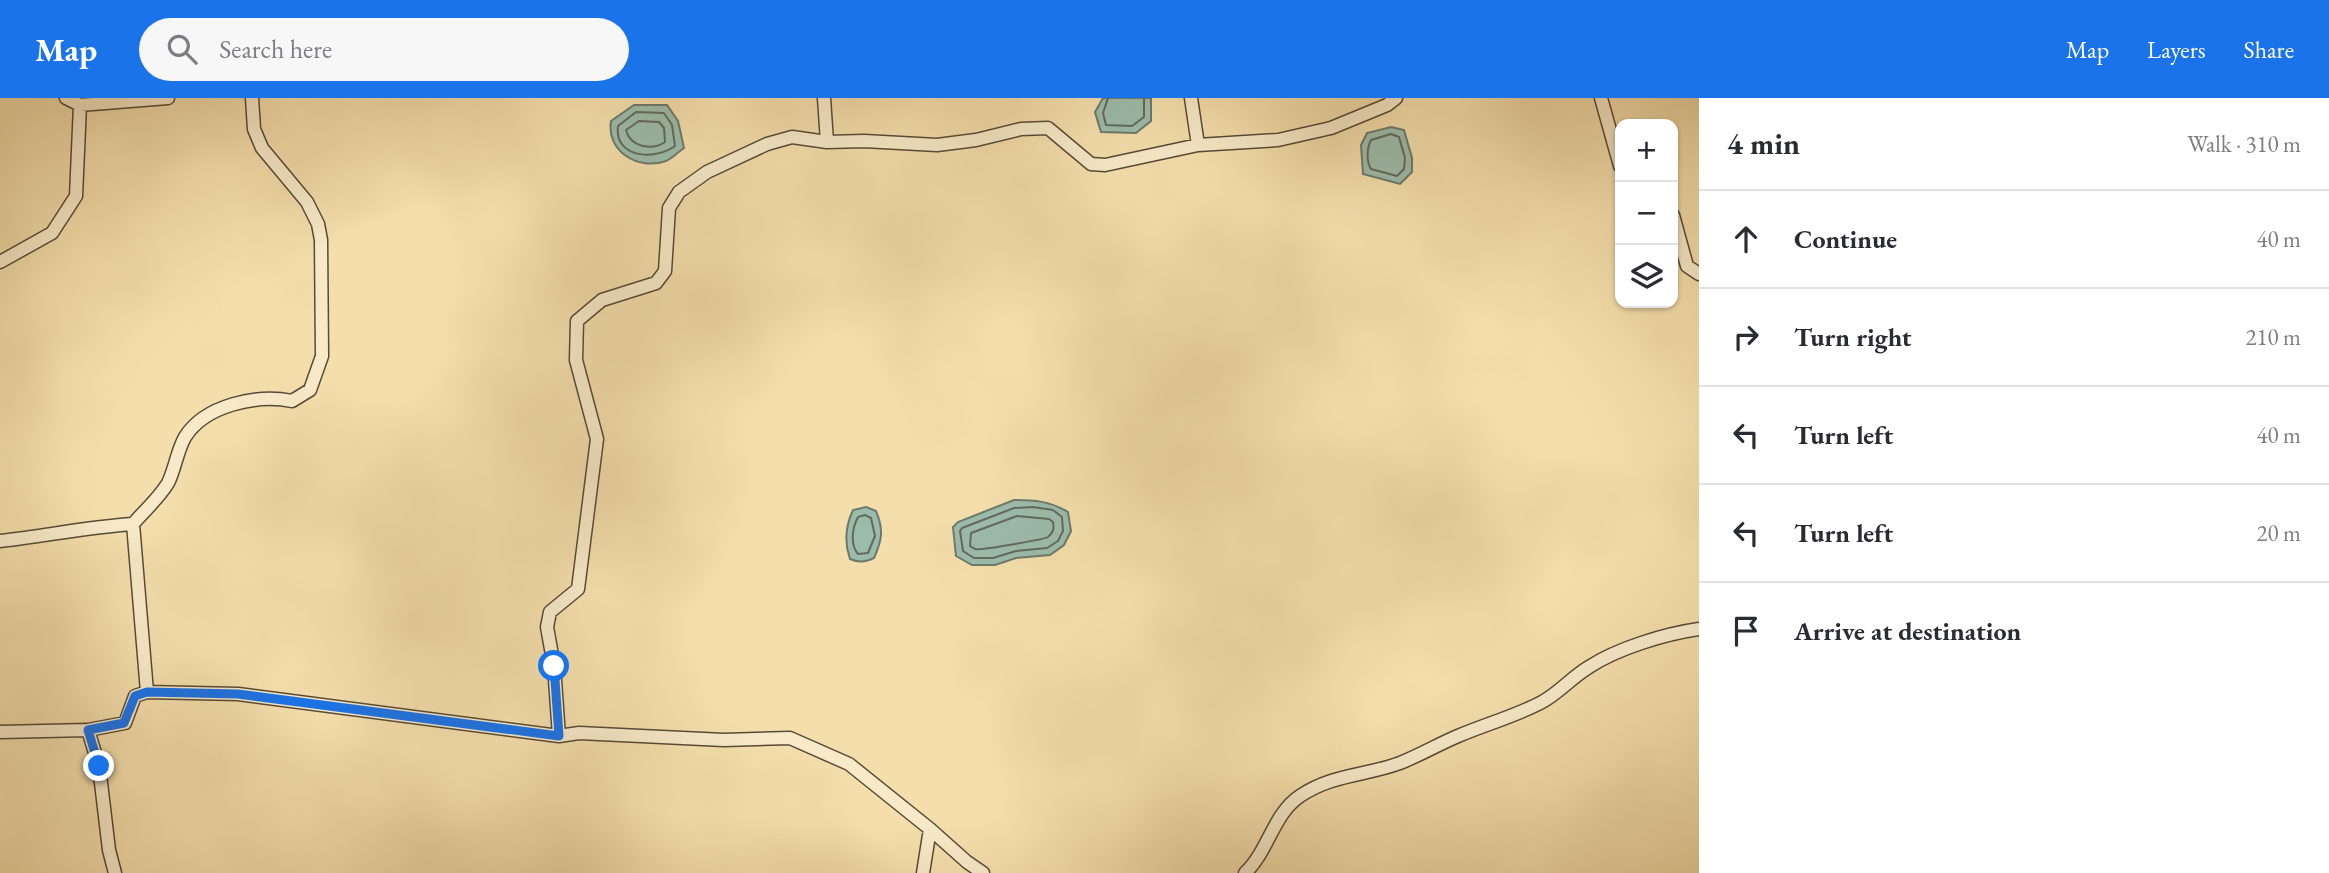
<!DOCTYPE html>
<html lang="en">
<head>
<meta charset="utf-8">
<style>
	body { margin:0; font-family:"EB Garamond",serif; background:#f7f7f7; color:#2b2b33 }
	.controls { position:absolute; right:21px; top:21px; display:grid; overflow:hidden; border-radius:14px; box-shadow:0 2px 5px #0004 }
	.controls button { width:63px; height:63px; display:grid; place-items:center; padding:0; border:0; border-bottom:2px solid #e1e1e2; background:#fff; color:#2b2b33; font:35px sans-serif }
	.stop { position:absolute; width:21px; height:21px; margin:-16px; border:5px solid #1a73e8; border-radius:50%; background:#fff }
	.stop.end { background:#1a73e8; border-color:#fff; box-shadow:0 2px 7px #0008 }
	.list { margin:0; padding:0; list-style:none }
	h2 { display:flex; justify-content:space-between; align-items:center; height:91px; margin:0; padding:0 28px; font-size:30px }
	h2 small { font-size:23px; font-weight:400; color:#7c7c81 }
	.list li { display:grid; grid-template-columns:46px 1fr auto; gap:21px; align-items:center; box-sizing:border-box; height:98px; padding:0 28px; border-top:2px solid #e1e1e2 }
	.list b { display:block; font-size:26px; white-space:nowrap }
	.list em { font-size:23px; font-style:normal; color:#7c7c81 }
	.icon { flex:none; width:38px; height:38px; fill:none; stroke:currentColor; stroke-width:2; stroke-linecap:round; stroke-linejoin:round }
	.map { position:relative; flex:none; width:1699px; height:775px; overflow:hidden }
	header { display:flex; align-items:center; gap:42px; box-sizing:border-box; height:98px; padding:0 35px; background:#1a73e8; color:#fff }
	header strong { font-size:33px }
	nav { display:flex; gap:38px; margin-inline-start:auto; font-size:24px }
	.search { width:490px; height:63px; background:#f7f7f7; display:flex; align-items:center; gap:18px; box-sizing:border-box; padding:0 24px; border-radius:38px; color:#7c7c81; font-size:26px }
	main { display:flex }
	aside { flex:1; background:#fff }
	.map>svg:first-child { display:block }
</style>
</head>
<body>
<header>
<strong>Map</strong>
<div class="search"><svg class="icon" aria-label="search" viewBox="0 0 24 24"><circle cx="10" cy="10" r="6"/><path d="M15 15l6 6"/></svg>Search here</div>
<nav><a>Map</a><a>Layers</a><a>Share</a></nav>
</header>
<main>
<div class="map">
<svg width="1699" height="775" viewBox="0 0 1699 775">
	<rect width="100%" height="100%" fill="#f4dfac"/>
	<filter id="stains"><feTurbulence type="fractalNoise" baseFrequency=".00286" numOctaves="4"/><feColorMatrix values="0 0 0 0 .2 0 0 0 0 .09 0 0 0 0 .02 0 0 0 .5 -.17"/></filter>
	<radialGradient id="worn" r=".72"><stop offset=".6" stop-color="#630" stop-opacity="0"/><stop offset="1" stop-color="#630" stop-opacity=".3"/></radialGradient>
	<path fill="#9cbcab" stroke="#6c7a6d" stroke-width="2" d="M1103 0H1151V23L1136 35 1101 34 1095 14Z
		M634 7H667L678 23 684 50C678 54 672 61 666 63 638 73 606 53 611 23Z
		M1391 29 1404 32 1412 60V74L1400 86 1363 76 1361 47 1367 35Z
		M1014 402C1034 402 1050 403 1068 414L1071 433 1064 447 1050 457 1016 460 995 467H972L956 458 953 429 958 424Z
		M866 409 876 413C884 432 882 442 874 460 865 464 859 465 850 461 844 444 845 429 853 412Z"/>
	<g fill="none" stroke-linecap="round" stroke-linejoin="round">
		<path stroke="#606a5d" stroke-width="2" d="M1108 0 1103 15 1106 27 1132 28 1144 19V0
			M636 14 664 15 672 27 675 48C654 63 614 60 618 28Z
			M639 23 659 24 664 30 665 44C652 53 630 49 626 32Z
			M1391 36 1399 39 1405 60 1404 71 1397 78 1371 71C1366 63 1367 50 1371 42Z
			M1033 409 1053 412 1062 419 1063 433 1058 443 1047 450 1016 453 993 460H974L963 453 960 433 962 430 1014 410Z
			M865 417 871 420 875 438 868 455 858 456C850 447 852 430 858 419Z
			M1017 418 1049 421 1053 424C1054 430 1054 434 1048 439 1045 441 980 453 975 451 973 450 972 449 970 448L971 435Z"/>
		<g stroke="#574a36" stroke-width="15">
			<path id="minor" d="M824 0 827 44
				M1191 0 1198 47
				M1601 0 1620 68
				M80 7 168 0
				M1673 117 1687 168 1699 176
				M0 164 52 135 76 98 80 7 66 0
				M133 426C144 413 159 400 168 385 175 371 177 353 185 339 205 307 257 296 292 303L310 292 322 258 321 142 318 126 307 104 262 50 254 31 252 0
				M0 443C45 438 88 429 133 426L147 594
				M88 632 99 668 109 752 115 775
				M0 634 88 632 125 625 135 598 147 594 238 596 559 638 579 635 724 642 790 640 849 666 930 731 923 775
				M559 638 554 568 547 529 550 514 578 491 597 341 576 262 577 223 602 202 656 185 665 173 669 110 679 94 707 74 767 46 792 39 827 44 864 43 937 47 976 42 1021 31 1048 30 1091 66 1105 67 1198 47 1278 42 1331 30 1387 7 1396 0
				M930 731 967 764 983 775
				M1245 775C1268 754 1273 716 1300 698 1333 676 1365 678 1400 665 1420 657 1439 646 1458 638 1486 626 1516 618 1542 604 1559 595 1572 579 1589 569 1618 550 1665 536 1699 531"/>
		</g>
		<use href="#minor" stroke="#f8eac9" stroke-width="12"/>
	</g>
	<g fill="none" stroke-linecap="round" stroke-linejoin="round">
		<path stroke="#1a73e8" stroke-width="9" d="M99 668 88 632 124 625 135 598 147 594 238 596 559 638 554 568"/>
	</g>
	<rect width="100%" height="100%" filter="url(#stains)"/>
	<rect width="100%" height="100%" fill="url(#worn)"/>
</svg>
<div class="controls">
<button>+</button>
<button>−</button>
<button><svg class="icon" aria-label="layers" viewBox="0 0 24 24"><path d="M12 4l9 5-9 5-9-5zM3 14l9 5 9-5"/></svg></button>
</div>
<div class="stop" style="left:554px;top:568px"></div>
<div class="stop end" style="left:99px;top:668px"></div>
</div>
<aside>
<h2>4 min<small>Walk · 310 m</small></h2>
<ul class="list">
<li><svg class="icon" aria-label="ahead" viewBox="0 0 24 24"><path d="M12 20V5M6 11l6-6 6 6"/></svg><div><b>Continue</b></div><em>40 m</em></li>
<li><svg class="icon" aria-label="right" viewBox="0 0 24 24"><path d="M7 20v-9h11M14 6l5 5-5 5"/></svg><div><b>Turn right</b></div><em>210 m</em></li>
<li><svg class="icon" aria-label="left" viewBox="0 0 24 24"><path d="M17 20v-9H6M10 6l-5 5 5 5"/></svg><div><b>Turn left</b></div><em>40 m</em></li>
<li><svg class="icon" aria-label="left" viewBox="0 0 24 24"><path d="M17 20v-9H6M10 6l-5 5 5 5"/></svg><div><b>Turn left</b></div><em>20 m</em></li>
<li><svg class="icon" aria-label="arrive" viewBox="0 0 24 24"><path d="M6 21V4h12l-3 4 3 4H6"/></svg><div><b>Arrive at destination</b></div></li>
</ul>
</aside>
</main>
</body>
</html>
